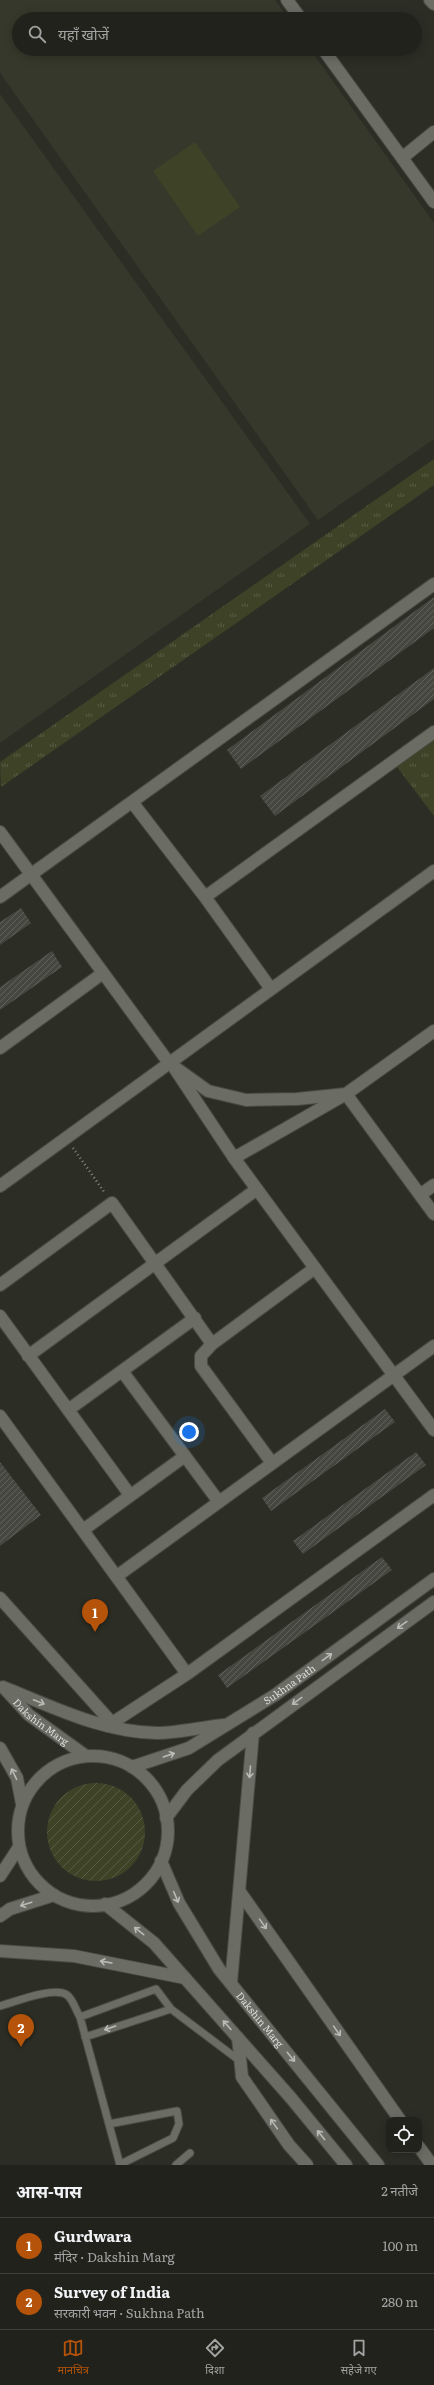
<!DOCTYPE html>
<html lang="hi">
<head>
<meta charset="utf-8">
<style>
	body { margin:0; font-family:Literata,"Noto Sans Devanagari",serif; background:#2d2f29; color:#f1f3f6 }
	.controls { position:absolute; right:12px; bottom:12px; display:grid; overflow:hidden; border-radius:8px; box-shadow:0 2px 10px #0003 }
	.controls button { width:36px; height:36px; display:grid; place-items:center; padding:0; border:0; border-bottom:1px solid #3e3f3b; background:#21221c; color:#f1f3f6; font:20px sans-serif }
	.you { position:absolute; left:189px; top:1432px; width:14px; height:14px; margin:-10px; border:3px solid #fff; border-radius:50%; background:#1a73e8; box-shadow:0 0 0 6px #1a73e833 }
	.badge { display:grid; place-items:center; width:26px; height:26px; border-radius:50%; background:#b45309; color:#fff; font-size:13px; font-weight:700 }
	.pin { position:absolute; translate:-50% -33px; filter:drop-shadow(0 1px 2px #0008) }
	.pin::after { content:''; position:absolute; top:21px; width:14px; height:12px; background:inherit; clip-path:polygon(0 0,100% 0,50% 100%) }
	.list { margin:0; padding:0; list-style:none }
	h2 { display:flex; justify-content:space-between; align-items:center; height:52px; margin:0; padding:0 16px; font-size:17px }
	h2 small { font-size:13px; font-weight:400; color:#a2a4a3 }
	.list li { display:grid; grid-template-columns:26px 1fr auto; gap:12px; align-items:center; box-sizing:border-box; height:56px; padding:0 16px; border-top:1px solid #3e3f3b }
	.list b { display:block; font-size:15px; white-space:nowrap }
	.list p { margin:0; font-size:13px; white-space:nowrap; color:#a2a4a3 }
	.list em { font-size:13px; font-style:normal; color:#a2a4a3 }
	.icon { flex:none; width:22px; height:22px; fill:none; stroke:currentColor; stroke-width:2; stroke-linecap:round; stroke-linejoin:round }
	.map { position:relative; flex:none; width:434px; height:2165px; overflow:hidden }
	.search { position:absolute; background:#21221c; box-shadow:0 2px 10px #0003; left:12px; right:12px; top:12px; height:44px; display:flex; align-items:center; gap:10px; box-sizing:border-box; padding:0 14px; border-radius:22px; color:#a2a4a3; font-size:15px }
	.sheet { height:164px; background:#21221c }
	nav { display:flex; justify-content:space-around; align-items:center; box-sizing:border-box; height:56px; border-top:1px solid #3e3f3b; background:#21221c; font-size:11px; color:#a2a4a3 }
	nav a { display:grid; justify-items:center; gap:2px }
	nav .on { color:#b45309 }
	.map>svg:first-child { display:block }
</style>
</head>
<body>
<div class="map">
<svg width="434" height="2165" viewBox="0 0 434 2165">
	<defs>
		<pattern id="grass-tufts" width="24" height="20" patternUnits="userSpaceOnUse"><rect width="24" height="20" fill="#3e4226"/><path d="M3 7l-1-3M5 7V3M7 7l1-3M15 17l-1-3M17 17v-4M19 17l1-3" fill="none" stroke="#595d45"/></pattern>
		<pattern id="garden-furrows" width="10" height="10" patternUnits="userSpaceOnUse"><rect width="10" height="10" fill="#3e4226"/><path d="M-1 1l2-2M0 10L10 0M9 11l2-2" fill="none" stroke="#595d45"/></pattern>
		<pattern id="building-hatch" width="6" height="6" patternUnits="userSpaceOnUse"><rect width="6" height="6" fill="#46473f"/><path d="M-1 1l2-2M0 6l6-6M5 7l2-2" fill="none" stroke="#60615a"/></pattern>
	</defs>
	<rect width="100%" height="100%" fill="#2c2e25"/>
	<path fill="#36382b" d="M0 0H275L289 19H19V49H310L434 223V439L318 520 0 73Z
		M0 94 310 524 0 743Z"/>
	<path fill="url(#grass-tufts)" d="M434 459V485L1 787 0 762Z
		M434 739V816L397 767Z"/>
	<path fill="url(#garden-furrows)" d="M47 1832a49 49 0 1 1 98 0a49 49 0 1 1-98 0Z"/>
	<path fill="#3e4226" d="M195 142 240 207 198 236 153 171Z"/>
	<path fill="url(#building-hatch)" d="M434 597V628L241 769 227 750Z
		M434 668V699L275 816 260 796Z
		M21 908 31 923 0 945V922Z
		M52 951 62 967 0 1010V987Z
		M385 1409 395 1422 271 1511 262 1498Z
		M416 1452 426 1465 303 1554 293 1541Z
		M0 1462 41 1515 0 1546Z
		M382 1557 392 1570 227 1688 218 1675Z"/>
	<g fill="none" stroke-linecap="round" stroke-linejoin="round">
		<g stroke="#494a42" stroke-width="9">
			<path id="service" d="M0 2006C15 2002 54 1986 67 1995 73 1999 76 2011 80 2017L120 2165
				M80 2017 156 1989 171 2009 240 2061
				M85 2037 171 2009
				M109 2124 177 2111 179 2124 173 2138 121 2164
				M176 2165 190 2153"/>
		</g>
		<g stroke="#494a42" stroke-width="14">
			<path id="minor" d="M287 0 301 19
				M323 49 434 202
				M402 158 434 132
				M132 802 205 897 271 989
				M0 897 434 584
				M205 897 434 732
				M0 1048 103 973
				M175 1069 234 1158 434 1430
				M234 1158 346 1094 434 1214
				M0 1186 434 871
				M420 1195 434 1185
				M0 1285 112 1203 212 1344
				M0 1316 130 1495
				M28 1356 257 1189
				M122 1371 219 1502
				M68 1410 195 1318
				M0 1416 187 1674
				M272 1463 201 1366V1356L212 1344 315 1268
				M83 1530 185 1456
				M117 1576 434 1346
				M0 1598 112 1723 187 1674 434 1495"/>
		</g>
		<g stroke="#494a42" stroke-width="14">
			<path id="tertiary" d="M430 0 434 4
				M0 832 169 1063 208 1091 246 1100 297 1099 346 1094 434 1031
				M240 1892 400 2120
				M238 2038 242 2077 289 2145 307 2165
				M419 2147 432 2165"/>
		</g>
		<g stroke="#494a42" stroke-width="14">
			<g id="secondary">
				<path d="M3 1687C53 1707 102 1732 157 1733 179 1733 202 1727 224 1725"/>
				<path id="s1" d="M5 1689 29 1715 86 1756"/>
				<path d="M0 1748 17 1778 22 1804"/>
				<circle cx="93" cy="1831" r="75"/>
				<path id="s2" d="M132 1767 189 1748 275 1695 434 1579"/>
				<path d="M166 1818 187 1790 218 1760 434 1602"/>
				<path id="s3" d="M161 1861 179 1903 219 1969 378 2165"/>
				<path d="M0 1876 19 1847"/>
				<path d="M105 1904 154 1943 291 2098 346 2165"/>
				<path d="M0 1916 10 1909 54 1895"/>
				<path d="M0 1951 74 1956 185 1978"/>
				<path d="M231 1983 253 1733"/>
			</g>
		</g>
		<path stroke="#878881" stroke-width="2.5" stroke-dasharray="1 3" stroke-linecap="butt" d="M73 1148 105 1193"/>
		<use href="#service" stroke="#6b6d64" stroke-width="7"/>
		<use href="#minor" stroke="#6b6d64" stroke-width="12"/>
		<use href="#tertiary" stroke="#6b6d64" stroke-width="12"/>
		<use href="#secondary" stroke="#6b6d64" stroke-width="12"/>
	</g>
	<defs><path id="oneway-shaft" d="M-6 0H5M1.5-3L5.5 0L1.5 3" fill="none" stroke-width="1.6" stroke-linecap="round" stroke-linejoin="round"/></defs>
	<g stroke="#babbb4">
		<use href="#oneway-shaft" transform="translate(402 1625) rotate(144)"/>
		<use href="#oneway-shaft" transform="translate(327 1657) rotate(-36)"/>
		<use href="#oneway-shaft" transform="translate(297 1701) rotate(144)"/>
		<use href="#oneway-shaft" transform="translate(39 1702) rotate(22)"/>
		<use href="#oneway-shaft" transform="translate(169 1755) rotate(-19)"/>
		<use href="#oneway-shaft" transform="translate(250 1772) rotate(95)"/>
		<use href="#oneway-shaft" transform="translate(14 1774) rotate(-116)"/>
		<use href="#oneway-shaft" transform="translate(176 1897) rotate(67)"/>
		<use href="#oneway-shaft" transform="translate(26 1904) rotate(162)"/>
		<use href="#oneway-shaft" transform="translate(263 1924) rotate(55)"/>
		<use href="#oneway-shaft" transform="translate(139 1931) rotate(-142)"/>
		<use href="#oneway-shaft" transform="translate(106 1962) rotate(-170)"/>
		<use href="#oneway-shaft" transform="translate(227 2025) rotate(-132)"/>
		<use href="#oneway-shaft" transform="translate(110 2028) rotate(161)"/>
		<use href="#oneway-shaft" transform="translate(337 2031) rotate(55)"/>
		<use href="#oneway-shaft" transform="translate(291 2057) rotate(51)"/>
		<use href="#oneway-shaft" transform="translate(274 2124) rotate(-125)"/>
		<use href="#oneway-shaft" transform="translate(321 2135) rotate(-129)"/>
	</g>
	<g text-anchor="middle" stroke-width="3" stroke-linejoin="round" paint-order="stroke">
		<g font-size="10" fill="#dcddd7" stroke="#151512">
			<text dy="4" stroke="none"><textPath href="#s2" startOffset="179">Sukhna Path</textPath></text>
			<text dy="4" stroke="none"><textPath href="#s1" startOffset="49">Dakshin Marg</textPath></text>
			<text dy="4" stroke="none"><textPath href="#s3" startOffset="188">Dakshin Marg</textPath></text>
		</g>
	</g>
</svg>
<div class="controls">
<button><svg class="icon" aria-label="locate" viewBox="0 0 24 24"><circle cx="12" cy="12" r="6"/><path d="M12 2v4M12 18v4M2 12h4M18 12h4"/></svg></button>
</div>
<div class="you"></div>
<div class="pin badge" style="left:95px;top:1632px">1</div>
<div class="pin badge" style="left:21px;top:2047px">2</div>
<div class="search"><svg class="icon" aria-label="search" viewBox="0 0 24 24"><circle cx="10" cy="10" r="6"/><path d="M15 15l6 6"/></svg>यहाँ खोजें</div>
</div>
<section class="sheet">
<h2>आस-पास<small>2 नतीजे</small></h2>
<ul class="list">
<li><span class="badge">1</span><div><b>Gurdwara</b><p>मंदिर · Dakshin Marg</p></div><em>100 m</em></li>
<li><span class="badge">2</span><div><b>Survey of India</b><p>सरकारी भवन · Sukhna Path</p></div><em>280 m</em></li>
</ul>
</section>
<nav>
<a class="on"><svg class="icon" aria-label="map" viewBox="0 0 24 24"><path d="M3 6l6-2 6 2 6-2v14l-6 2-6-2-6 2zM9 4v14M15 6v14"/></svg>मानचित्र</a>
<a><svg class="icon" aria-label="directions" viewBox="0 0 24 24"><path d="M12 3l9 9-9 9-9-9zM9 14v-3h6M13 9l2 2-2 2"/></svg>दिशा</a>
<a><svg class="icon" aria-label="saved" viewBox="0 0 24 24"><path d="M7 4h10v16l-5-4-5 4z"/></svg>सहेजे गए</a>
</nav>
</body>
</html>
